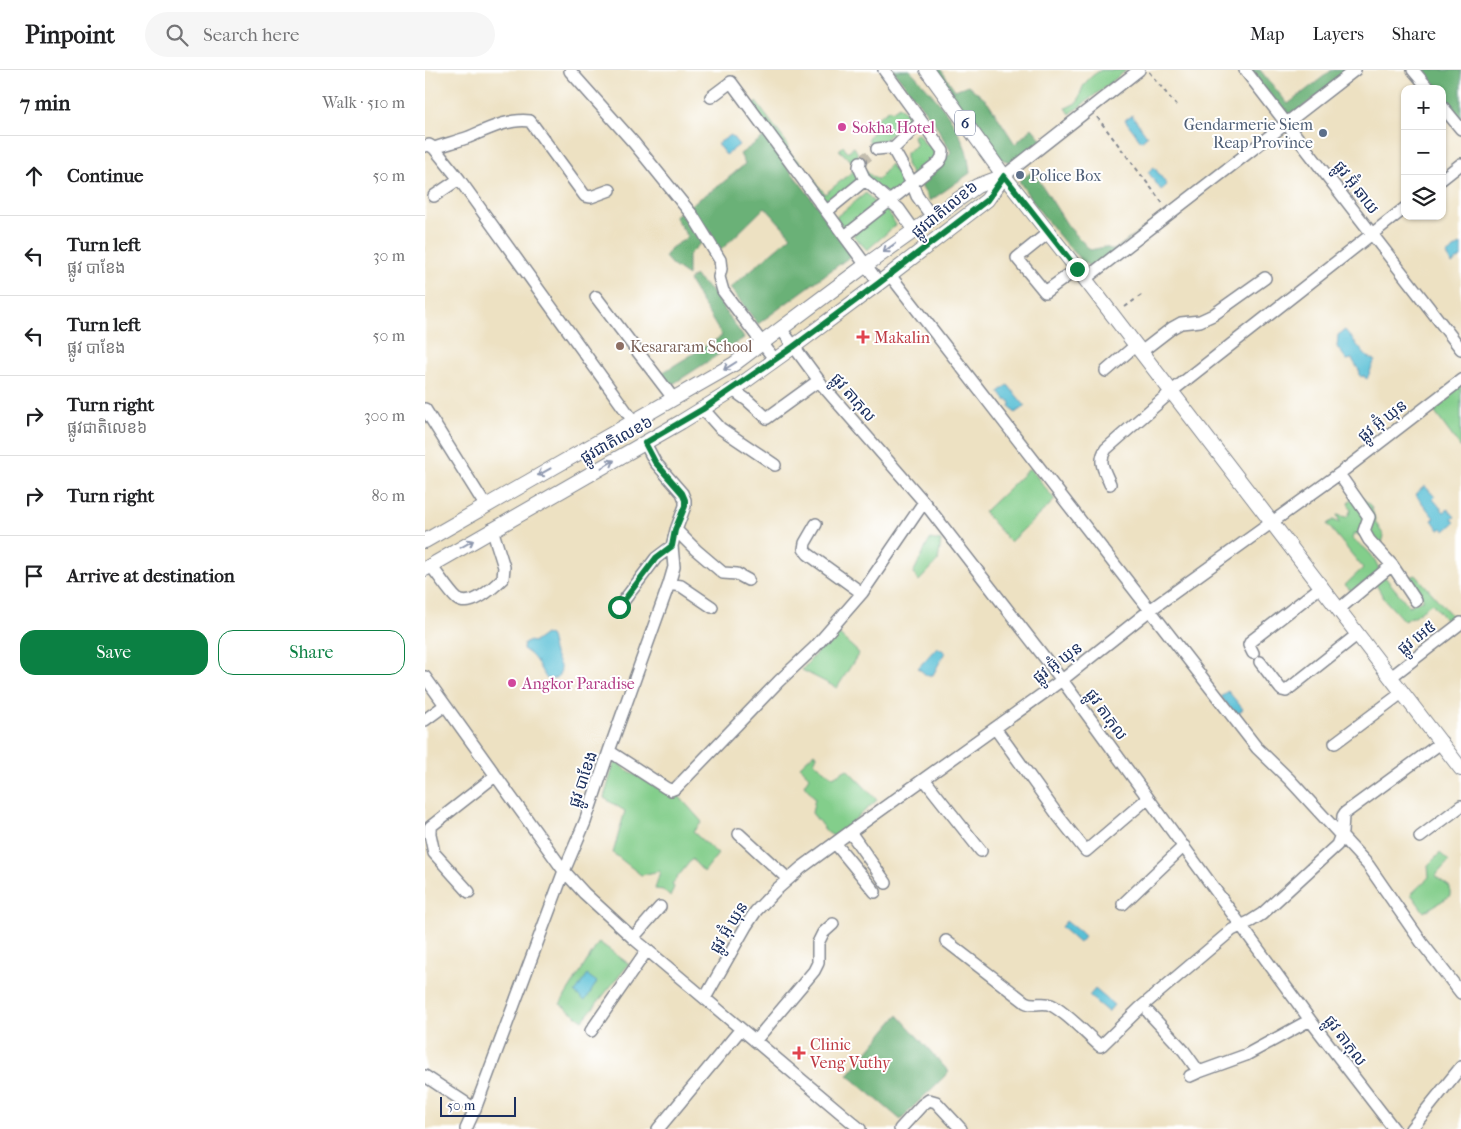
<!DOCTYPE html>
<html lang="en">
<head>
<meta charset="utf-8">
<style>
	body { margin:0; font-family:"IM FELL French Canon","Noto Sans Khmer",serif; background:#f6f6f6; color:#202124 }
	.controls { position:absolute; right:15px; top:15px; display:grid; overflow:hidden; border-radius:10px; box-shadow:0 1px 4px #0004 }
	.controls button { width:45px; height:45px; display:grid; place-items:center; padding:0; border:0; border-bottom:1px solid #e0e0e0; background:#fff; color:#202124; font:25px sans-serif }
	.scale { position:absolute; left:15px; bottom:12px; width:76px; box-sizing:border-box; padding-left:5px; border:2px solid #1b2f5e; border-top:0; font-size:14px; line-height:18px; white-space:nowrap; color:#1b2f5e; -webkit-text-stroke:4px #fff; paint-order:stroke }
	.stop { position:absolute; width:15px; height:15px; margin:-11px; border:4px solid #0b8043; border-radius:50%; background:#fff }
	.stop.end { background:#0b8043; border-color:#fff; box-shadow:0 1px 5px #0008 }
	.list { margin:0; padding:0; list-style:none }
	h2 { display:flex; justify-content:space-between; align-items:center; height:65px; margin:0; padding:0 20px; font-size:21px }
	h2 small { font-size:16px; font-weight:400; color:#757577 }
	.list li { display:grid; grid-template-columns:32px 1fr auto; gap:15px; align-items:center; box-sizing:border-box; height:80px; padding:0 20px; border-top:1px solid #e0e0e0 }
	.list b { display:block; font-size:19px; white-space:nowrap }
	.list p { margin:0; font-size:16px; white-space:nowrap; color:#757577 }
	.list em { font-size:16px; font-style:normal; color:#757577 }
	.actions { display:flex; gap:10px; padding:15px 20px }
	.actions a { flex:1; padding:11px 0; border:1px solid #0b8043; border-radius:15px; text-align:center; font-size:18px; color:#0b8043 }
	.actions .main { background:#0b8043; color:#fff }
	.icon { flex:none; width:28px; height:28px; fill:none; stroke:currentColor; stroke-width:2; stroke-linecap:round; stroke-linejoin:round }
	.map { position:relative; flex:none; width:1036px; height:1059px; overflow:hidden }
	header { display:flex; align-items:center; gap:30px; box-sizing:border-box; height:70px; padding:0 25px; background:#fff; border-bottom:1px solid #e0e0e0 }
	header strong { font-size:24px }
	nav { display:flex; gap:28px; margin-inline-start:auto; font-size:18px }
	.search { width:350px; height:45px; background:#f6f6f6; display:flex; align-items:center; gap:12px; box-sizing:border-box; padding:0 18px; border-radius:28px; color:#757577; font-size:19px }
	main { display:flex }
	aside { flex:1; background:#fff }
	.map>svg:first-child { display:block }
</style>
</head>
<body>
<header>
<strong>Pinpoint</strong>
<div class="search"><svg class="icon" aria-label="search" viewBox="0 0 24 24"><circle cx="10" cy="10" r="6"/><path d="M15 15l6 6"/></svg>Search here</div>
<nav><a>Map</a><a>Layers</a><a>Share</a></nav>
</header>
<main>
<aside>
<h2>7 min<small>Walk · 510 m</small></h2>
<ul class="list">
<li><svg class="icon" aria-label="ahead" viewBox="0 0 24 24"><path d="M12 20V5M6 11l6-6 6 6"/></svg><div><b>Continue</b></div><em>50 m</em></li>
<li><svg class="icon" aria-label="left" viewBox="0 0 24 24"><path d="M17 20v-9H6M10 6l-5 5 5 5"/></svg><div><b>Turn left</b><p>ផ្លូវ បាខែង</p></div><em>30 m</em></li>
<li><svg class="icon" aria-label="left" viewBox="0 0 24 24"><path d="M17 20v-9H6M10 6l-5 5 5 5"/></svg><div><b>Turn left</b><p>ផ្លូវ បាខែង</p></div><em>50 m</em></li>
<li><svg class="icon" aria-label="right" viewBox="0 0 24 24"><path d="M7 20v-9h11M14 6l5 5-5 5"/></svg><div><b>Turn right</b><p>ផ្លូវជាតិលេខ៦</p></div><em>300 m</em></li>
<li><svg class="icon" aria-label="right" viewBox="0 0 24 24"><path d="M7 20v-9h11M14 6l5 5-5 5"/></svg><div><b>Turn right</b></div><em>80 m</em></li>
<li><svg class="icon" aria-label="arrive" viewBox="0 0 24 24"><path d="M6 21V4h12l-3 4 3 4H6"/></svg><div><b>Arrive at destination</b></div></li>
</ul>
<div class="actions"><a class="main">Save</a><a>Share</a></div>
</aside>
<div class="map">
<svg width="1036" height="1059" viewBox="0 0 1036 1059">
	<rect width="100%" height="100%" fill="#fff"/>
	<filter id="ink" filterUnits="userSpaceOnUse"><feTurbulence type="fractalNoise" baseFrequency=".02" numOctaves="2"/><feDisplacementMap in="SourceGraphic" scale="10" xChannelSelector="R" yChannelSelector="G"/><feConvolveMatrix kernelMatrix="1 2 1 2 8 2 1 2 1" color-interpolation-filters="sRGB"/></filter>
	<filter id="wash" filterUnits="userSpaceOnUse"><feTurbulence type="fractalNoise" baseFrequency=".0096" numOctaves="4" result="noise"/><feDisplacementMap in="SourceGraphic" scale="20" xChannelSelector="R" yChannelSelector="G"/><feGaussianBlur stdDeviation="1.12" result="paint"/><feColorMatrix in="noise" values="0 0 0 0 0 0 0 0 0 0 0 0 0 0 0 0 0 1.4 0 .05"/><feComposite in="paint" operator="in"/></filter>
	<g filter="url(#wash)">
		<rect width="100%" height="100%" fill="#ede1c2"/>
		<path fill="#83ce8b" stroke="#4f7e74" d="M676 0H702L645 44 641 38 653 32C657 15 661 9 676 0Z
			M331 32 361 72C363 81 367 87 375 92L400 124 433 97 414 80 418 76 422 82 429 77C434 85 433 85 435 93 439 101 446 106 453 110L465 94 475 108 478 118 459 134C450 128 445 119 438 112L403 140 326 39Z
			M474 36 484 47 453 76 447 77 443 68 447 63 441 56 465 39 467 41Z
			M493 63 499 73 508 78 510 91 488 107 481 94V83L491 75 488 66Z
			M441 123 452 136 421 162 411 147Z
			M461 138 471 155 442 180 428 165Z
			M1036 313V378L1005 336Z
			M605 398 630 430 585 472 559 442Z
			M932 423 946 436 951 453 959 466 957 473C946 473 939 466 929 463L927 469C942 479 949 484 955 502L926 521 920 515 938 498 902 454 908 450 915 453 912 445 922 447 926 440 923 433Z
			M505 469 516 471 513 491 494 511 488 503Z
			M991 505 1027 546 1021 551 1007 533 989 546 979 551 960 530 950 513 959 506 984 536 999 529 985 514V507Z
			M410 561 434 583 412 618 377 600Z
			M389 683 392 685 389 692 408 707 422 699 452 730 410 767 402 762 387 743 390 728 379 715 384 707 375 696Z
			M190 690 199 698 231 717 253 725 277 752 268 762 293 784 279 802 267 789 247 814 249 817 245 827 238 820 230 819 235 801 216 805 188 783 200 741 179 728Z
			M1015 783 1024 791 1010 806 1025 817V826L999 842 986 824 1004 807 1003 795Z
			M174 872 204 894 158 950 135 934Z"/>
		<path fill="#6ab177" stroke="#42706a" d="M468 0H485C507 24 530 48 541 80 543 87 544 95 545 103L505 131 493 111 511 98 526 82 509 52Z
			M507 0H516L530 20 543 15 563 32 590 74 607 58 617 70 585 92 578 90 565 77Z
			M822 0H835L863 34 907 0H926L863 48Z
			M994 0H1036V51L1017 27V19H1010Z
			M339 67 402 148 427 185 333 254 305 218 366 166 340 137 296 180 276 173 263 186V206L247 195 240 187 246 178 263 167 249 146 295 115 320 94 315 84Z
			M608 101 643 156 665 180 680 177 689 180 734 147 667 198C656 192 650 183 641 174 624 154 608 133 594 111Z
			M269 205 288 223 319 268 245 316 237 303 297 266 264 211Z
			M473 945 524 1002 487 1038 476 1050 423 1005Z"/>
		<path fill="#58bfd5" stroke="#3a779a" d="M707 45 722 66 716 71 700 50Z
			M306 65 314 75 301 85 292 74Z
			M729 97 742 115 736 120 723 102Z
			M1036 174V187L1027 194 1021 185Z
			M920 260 941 286 950 290 942 309 939 307V305L937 307 934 305 935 302 927 289 922 290 912 277 913 265Z
			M583 315 600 336 590 343 585 336 586 334 585 331 580 330 574 322Z
			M1000 416 1010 427 1008 429 1019 442 1023 439 1030 447 1027 449 1030 452 1020 461 1017 458 1014 460 1007 450 1009 448 990 424Z
			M120 564 125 566C129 572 126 577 129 583 131 590 135 593 136 600L133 607 127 609H122C112 596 114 589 98 579L99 573 103 571 109 572Z
			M512 577 520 582 508 605H501L493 598Z
			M803 621 818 639 811 645 796 627Z
			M641 851 660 866 654 873 636 857Z
			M162 905 172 912 160 931 150 923Z
			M670 919 689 935 683 942 664 926Z"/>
	</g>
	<g filter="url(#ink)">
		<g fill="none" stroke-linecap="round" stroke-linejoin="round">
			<path stroke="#c3bdae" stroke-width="11" stroke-dasharray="11 5.5" stroke-linecap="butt" d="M435 92 452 79"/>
			<g stroke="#848890" stroke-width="14">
				<path id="minor" d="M820 0 1036 279
					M988 0 1004 19
					M145 1 209 73 268 146 295 190 296 199 294 207 298 221 350 290
					M286 27 306 12 454 213
					M1017 36 1036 59
					M0 76 4 75 9 78 34 109 209 352
					M9 78C21 74 33 71 44 67 63 59 85 48 105 51L160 126 166 127 185 120
					M452 79 462 78 468 79 487 113 492 126 507 147
					M468 79 496 52
					M435 92 434 97 440 110 474 139 489 160
					M579 106 714 0
					M1017 109 1036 94
					M9 126 34 109
					M402 141 440 110
					M623 163 592 188 620 222 652 199
					M420 166 514 92 517 87 518 81 459 0
					M465 205 832 678 864 709 943 795 997 873 1036 923
					M660 209 930 0
					M171 227 248 328
					M356 259 398 316 499 432 637 610 885 950 969 1059
					M716 282 747 258 756 253 775 251 788 245 840 208
					M681 301 711 275
					M308 320 322 330 342 348 393 311
					M0 339 60 435
					M278 339 295 358 350 395
					M914 404 944 447 939 461 944 470 967 495 991 531
					M685 414C680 401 672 392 681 379L747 321 980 138
					M391 454 380 473 379 479 383 484 437 523
					M251 460 271 480 298 503 312 504 323 510
					M5 495C13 504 24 522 32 529 46 539 69 517 78 508L79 497 67 459
					M244 514 256 516 287 537
					M194 537 231 488 247 476
					M914 539 967 495
					M828 583 824 575 826 571 897 516
					M835 592 855 618 857 620 861 621 933 564
					M0 607 139 801 159 823 208 868 435 1059
					M966 607 1036 553
					M0 650 19 636
					M570 658 634 747 661 781 723 728
					M910 673 978 622
					M184 681 241 718 246 720 251 718 354 611 390 577 437 523 499 432
					M499 709 556 781
					M425 762 461 813
					M314 764 363 809
					M995 767 1036 736
					M410 773 450 822
					M44 822 9 783 5 764V757L70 706
					M698 834 759 776
					M208 868 235 837
					M521 871 600 932C608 937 618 931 626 935 642 943 661 964 675 976L677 975 715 938 807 860 826 851 837 844 912 775 917 762 918 746 920 743 1017 672
					M280 928 321 856 331 841 351 820 376 798 425 762 637 610 725 540 914 404 1036 310
					M724 943 759 981 774 1002
					M166 961 222 880
					M330 971 389 901 393 893V873L398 863 408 854
					M0 1006 50 1039
					M765 1006 774 1002 821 985 885 950
					M41 1059 50 1039 139 801 160 752 184 681 244 514 249 497 247 476 251 460 260 436V430L257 423 230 392 220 373
					M233 1059 316 959
					M475 1059 497 1035 504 1030 511 1032 536 1059
					M986 1059 1036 997"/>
			</g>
			<g stroke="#848890" stroke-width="16">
				<path id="major" d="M502 0 579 106 660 209 1036 699
					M0 471 309 294 441 195 552 116 579 106
					M0 499 256 352 308 320 368 277 454 213 562 130 579 106"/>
			</g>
			<path stroke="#848890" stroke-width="2" stroke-dasharray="4 4" stroke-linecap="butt" d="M724 2 751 35
				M672 47 739 135
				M700 237 719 223"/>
			<use href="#minor" stroke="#fff" stroke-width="11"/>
			<use href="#major" stroke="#fff" stroke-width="14"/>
		</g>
		<defs><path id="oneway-shaft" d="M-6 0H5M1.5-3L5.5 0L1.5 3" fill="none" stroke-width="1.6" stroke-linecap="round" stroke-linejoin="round" transform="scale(1.25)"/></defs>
		<g stroke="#8d97ae">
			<use href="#oneway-shaft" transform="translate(464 178) rotate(144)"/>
			<use href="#oneway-shaft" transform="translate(305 296) rotate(148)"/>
			<use href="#oneway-shaft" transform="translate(183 394) rotate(-30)"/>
			<use href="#oneway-shaft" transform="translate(119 402) rotate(151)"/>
			<use href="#oneway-shaft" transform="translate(42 474) rotate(-30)"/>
		</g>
	</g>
	<g fill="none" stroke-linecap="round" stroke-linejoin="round" filter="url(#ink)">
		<path stroke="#0b8043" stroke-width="6" d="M194 537 231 488 247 476 250 460 260 436V430L257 423 230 392 220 373 278 339 368 277 454 213 562 130 579 106 652 199"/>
	</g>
	<g fill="#d1479c" stroke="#fff" stroke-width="2">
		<circle cx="417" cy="57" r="5"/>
		<circle cx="87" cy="613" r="5"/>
	</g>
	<g fill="#5c6f8a" stroke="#fff" stroke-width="2">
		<circle cx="898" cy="63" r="5"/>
		<circle cx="595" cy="105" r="5"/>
	</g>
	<g fill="#e0444e" stroke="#fff" stroke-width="2">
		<path d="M435.5 259.5h5v5h5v5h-5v5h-5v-5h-5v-5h5z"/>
		<path d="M371.5 975.5h5v5h5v5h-5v5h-5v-5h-5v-5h5z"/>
	</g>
	<circle fill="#8d6e63" stroke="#fff" stroke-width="2" cx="195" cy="276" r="5"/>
	<g text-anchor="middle" stroke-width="4" stroke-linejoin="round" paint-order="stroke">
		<rect fill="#fff" stroke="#5f6d8e" stroke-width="1" x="530" y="40.5" width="20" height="25" rx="4"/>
		<g font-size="15" font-weight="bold" fill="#1b2f5e">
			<text x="540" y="58">6</text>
		</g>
		<g font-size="16" fill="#4e5e75" stroke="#fff" text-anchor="end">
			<text x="888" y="60">Gendarmerie Siem<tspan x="888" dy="18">Reap Province</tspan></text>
			<text x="605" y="111" text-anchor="start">Police Box</text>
		</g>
		<g font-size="16" fill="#b23c85" stroke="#fff" text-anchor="start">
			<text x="427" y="63">Sokha Hotel</text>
			<text x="97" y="619">Angkor Paradise</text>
		</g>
		<g font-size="16" fill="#1b2f5e" stroke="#fff">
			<text transform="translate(932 117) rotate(52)" y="6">ផ្លូវ អ៊ុំ ឆាយ</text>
			<text transform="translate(519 139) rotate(-39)" y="6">ផ្លូវជាតិលេខ៦</text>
			<text transform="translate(429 327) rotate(49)" y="6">ផ្លូវ តាភុល</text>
			<text transform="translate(957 350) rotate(-38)" y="6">ផ្លូវ អ៊ុំ ឃុន</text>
			<text transform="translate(191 369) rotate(-29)" y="6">ផ្លូវជាតិលេខ៦</text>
			<text transform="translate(991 567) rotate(-38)" y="6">ផ្លូវ អេ៥</text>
			<text transform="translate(632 592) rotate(-37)" y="6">ផ្លូវ អ៊ុំ ឃុន</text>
			<text transform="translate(682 644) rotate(54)" y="6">ផ្លូវ តាភុល</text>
			<text transform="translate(157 709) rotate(-71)" y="6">ផ្លូវ បាខែង</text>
			<text transform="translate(303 857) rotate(-58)" y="6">ផ្លូវ អ៊ុំ ឃុន</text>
			<text transform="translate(921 970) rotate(53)" y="6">ផ្លូវ តាភុល</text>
		</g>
		<g font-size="16" fill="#be3a42" stroke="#fff" text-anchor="start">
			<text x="449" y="273">Makalin</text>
			<text x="385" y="980">Clinic<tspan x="385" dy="18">Veng Vuthy</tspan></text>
		</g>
		<g font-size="16" fill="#785e54" stroke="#fff" text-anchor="start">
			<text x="205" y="282">Kesararam School</text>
		</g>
	</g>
</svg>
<div class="controls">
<button>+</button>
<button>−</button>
<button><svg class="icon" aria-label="layers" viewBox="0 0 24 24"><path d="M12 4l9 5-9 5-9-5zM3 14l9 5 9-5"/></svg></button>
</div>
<div class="scale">50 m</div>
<div class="stop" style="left:194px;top:537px"></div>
<div class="stop end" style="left:652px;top:199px"></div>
</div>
</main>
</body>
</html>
